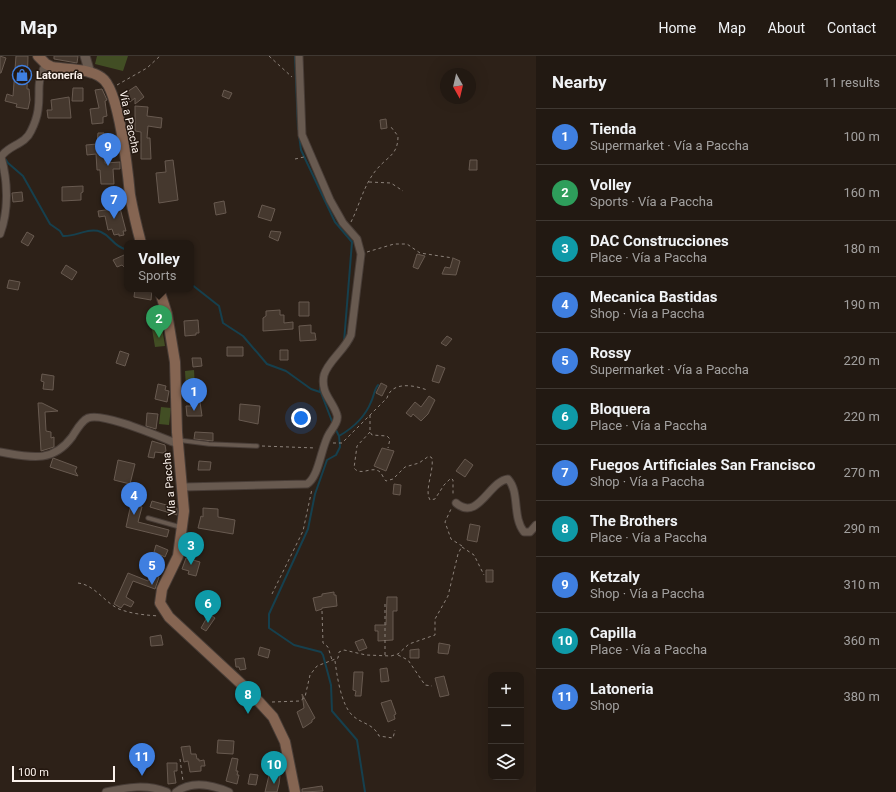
<!DOCTYPE html>
<html lang="en">
<head>
<meta charset="utf-8">
<style>
	body { margin:0; font-family:Roboto,sans-serif; background:#2a221b; color:#f1f3f6 }
	.controls { position:absolute; right:12px; bottom:12px; display:grid; overflow:hidden; border-radius:8px; box-shadow:0 4px 16px #0002 }
	.controls button { width:36px; height:36px; display:grid; place-items:center; padding:0; border:0; border-bottom:1px solid #3f3832; background:#221912; color:#f1f3f6; font:20px sans-serif }
	.compass { position:absolute; left:440px; top:12px; width:36px; height:36px; border-radius:50%; background:#221912; box-shadow:0 4px 16px #0002; rotate:172deg }
	.scale { position:absolute; left:12px; bottom:10px; width:103px; box-sizing:border-box; padding-left:4px; border:2px solid #fbf2ec; border-top:0; font-size:11px; line-height:14px; white-space:nowrap; color:#fbf2ec; -webkit-text-stroke:3px #23170f; paint-order:stroke }
	.you { position:absolute; left:301px; top:362px; width:14px; height:14px; margin:-10px; border:3px solid #fff; border-radius:50%; background:#1a73e8; box-shadow:0 0 0 6px #1a73e833 }
	.badge { display:grid; place-items:center; width:26px; height:26px; border-radius:50%; background:#53d673; color:#fff; font-size:13px; font-weight:700 }
	.pin { position:absolute; translate:-50% -33px; filter:drop-shadow(0 1px 2px #0008) }
	.pin::after { content:''; position:absolute; top:21px; width:14px; height:12px; background:inherit; clip-path:polygon(0 0,100% 0,50% 100%) }
	.popup { position:absolute; left:124px; top:184px; width:70px; height:52px; box-sizing:border-box; display:grid; place-content:center; border-radius:8px; background:#221912; filter:drop-shadow(0 1px 3px #0005); font-size:13px; white-space:nowrap; color:#a2a09f }
	.popup b { font-size:15px; color:#f1f3f6 }
	.popup::after { content:''; position:absolute; left:50%; top:100%; margin-left:-8px; border:8px solid transparent; border-top-color:#221912 }
	.list { margin:0; padding:0; list-style:none }
	h2 { display:flex; justify-content:space-between; align-items:center; height:52px; margin:0; padding:0 16px; font-size:17px }
	h2 small { font-size:13px; font-weight:400; color:#a2a09f }
	.list li { display:grid; grid-template-columns:26px 1fr auto; gap:12px; align-items:center; box-sizing:border-box; height:56px; padding:0 16px; border-top:1px solid #3f3832 }
	.list b { display:block; font-size:15px; white-space:nowrap }
	.list p { margin:0; font-size:13px; white-space:nowrap; color:#a2a09f }
	.list em { font-size:13px; font-style:normal; color:#a2a09f }
	.icon { flex:none; width:22px; height:22px; fill:none; stroke:currentColor; stroke-width:2; stroke-linecap:round; stroke-linejoin:round }
	.map { position:relative; flex:none; width:536px; height:736px; overflow:hidden }
	header { display:flex; align-items:center; gap:24px; box-sizing:border-box; height:56px; padding:0 20px; background:#221912; border-bottom:1px solid #3f3832 }
	header strong { font-size:19px }
	nav { display:flex; gap:22px; margin-inline-start:auto; font-size:14px }
	main { display:flex }
	aside { flex:1; background:#221912 }
	.map>svg:first-child { display:block }
</style>
</head>
<body>
<header>
<strong>Map</strong>
<nav><a>Home</a><a>Map</a><a>About</a><a>Contact</a></nav>
</header>
<main>
<div class="map">
<svg width="536" height="736" viewBox="0 0 536 736">
	<rect width="100%" height="100%" fill="#2d2118"/>
	<path fill="#424e24" d="M97 0H128L123 15 95 8Z
		M117 79 118 93 110 94 109 80Z
		M162 272 165 290 155 291 152 273Z
		M194 314 195 331 186 332 185 315Z
		M161 351 171 352 169 369 159 368Z"/>
	<g fill="none" stroke-linecap="round" stroke-linejoin="round">
		<path stroke="#16404e" stroke-width="2" d="M295 0 298 73
			M299 79 301 94 335 166 352 186 344 286
			M4 101 8 107 23 120 50 168 60 175 63 180C75 181 89 171 101 176 113 181 111 189 127 194
			M191 228 219 250 223 267 243 280 267 308 286 315 311 333 320 336
			M321 329 320 334 333 368
			M335 372 339 380 340 391 336 399 327 404 315 438 308 473 269 558V572L294 589 321 596 323 599 331 629 332 655 357 684 365 736
			M339 380C353 372 365 361 371 346 374 340 374 334 378 329"/>
	</g>
	<path fill="#45382e" stroke="#685a50" d="M0 0 6 2 1 17H0Z
		M16 0H28L27 33H29L30 44 28 53 16 51 17 48 5 45 7 38 13 40Z
		M54 0H78L77 7 54 3Z
		M136 30 144 41 135 48V42L130 46 124 38Z
		M73 32H83V45H72Z
		M102 33 107 44 105 45 107 60 103 61V67L92 68 90 53 99 52 95 34Z
		M224 34 232 37 229 43 222 40Z
		M69 41 71 62H48L47 54H52L51 44Z
		M135 50 148 51 147 60 162 62 161 72 148 70 147 82H150L151 103H141V76L135 75Z
		M386 63 387 72 381 73 380 64Z
		M98 77H104L105 107 120 106V113H113L114 128H101L100 114H97L96 98 87 99 86 89 97 88Z
		M173 104 178 144 159 147 156 117 166 116 165 105Z
		M470 104H477V114H469Z
		M83 130V136L81 137V144L62 145V131Z
		M22 136 23 145 13 146 12 137Z
		M224 145 226 157 216 159 214 147Z
		M262 149 275 153 271 165 258 161Z
		M120 152 126 175H123L124 179 119 180V178L114 179 112 173 108 174 105 160 99 161 98 155Z
		M271 175 281 176 278 185 269 181Z
		M27 176 34 180 28 190 21 186Z
		M417 198 425 200 418 213 413 211Z
		M124 199 127 202V209L124 211 122 209 117 211 113 204Z
		M453 202 460 205 456 219 442 218 445 211 450 212Z
		M66 209 77 216 72 224 61 217Z
		M9 224 20 226 18 234 7 232Z
		M135 233H152L151 244 134 241Z
		M299 246H309V260H299Z
		M280 254V259H284V267L293 266V273L263 275V262L266 260V255Z
		M198 264 199 277H196V279L185 280 184 265Z
		M311 269V277H315L316 284 300 285 299 270Z
		M447 280 452 283 446 290 441 287Z
		M227 291H243V300H227Z
		M280 294H288V304H280Z
		M120 295 129 298 125 310 116 307Z
		M192 302H201L202 310 193 311Z
		M437 309 445 312 439 327 432 325Z
		M42 318 54 320 53 334 43 333 44 326 41 325Z
		M381 327 387 330 382 340 376 337Z
		M158 328 166 330 165 334 169 335 167 346 155 343Z
		M197 334H203V345H197Z
		M429 340 435 344 428 358 421 365 413 358 411 361 406 357 415 346 421 351Z
		M193 346H200L202 360H187L186 350H193Z
		M38 347H42L58 355 45 356 46 375 51 376V382L54 381V391L41 395Z
		M240 348 260 350 258 368 239 364Z
		M147 357 158 358 156 373 146 370Z
		M195 376 213 377V385L194 383Z
		M152 385 165 389 166 395 163 397 155 396 154 402 148 401Z
		M382 392 394 395 386 415 374 410Z
		M53 402 77 411 75 415 78 420 50 411Z
		M465 403 473 409 465 421 456 415Z
		M118 404 135 408 130 428 114 424Z
		M199 405 211 406 210 414H198Z
		M394 428 401 429 400 439 393 438Z
		M152 445 177 452V459L150 451Z
		M131 448 142 451 138 466 169 474 167 481 126 471Z
		M203 452 218 453V461L235 464 233 478 198 472 201 460 203 461Z
		M470 468 480 470 477 486 467 484Z
		M156 489 168 494 165 501 154 496Z
		M186 502 200 506 196 520 188 518 189 515 182 513Z
		M486 514H493V526H486Z
		M128 517 148 525 151 518 159 521 155 533 133 525 126 541 134 546 131 551 124 548 121 552 114 548Z
		M334 536V539H336L337 550 322 552V553L316 555 313 542 322 540V538Z
		M387 541H397V555H393V584L378 585V575H375V569H386Z
		M209 558 215 562 206 575 201 572Z
		M161 579 163 589 151 590 150 581Z
		M363 583 367 592 359 595 355 586Z
		M439 587 450 589 448 598 438 597Z
		M260 591 270 594 268 602 258 599Z
		M419 593V602H410V594Z
		M244 602 246 613 240 614 239 611H236L235 603Z
		M387 612 389 625 381 626 380 613Z
		M354 616H363L361 640H355L356 635 353 634Z
		M444 620 449 639 440 641 435 622Z
		M302 638 315 662 312 664V666L303 672 297 656 304 652Z
		M391 644 396 658 394 659 395 663 388 666 381 647Z
		M218 684 234 685 233 698 217 697Z
		M190 690 191 698H196L197 703H199V705L204 704 205 710H201V715L190 716 188 705 184 706 181 691Z
		M275 697 281 698 282 706V708L277 707 275 718 280 720 279 728 277 736H265L270 715 265 713 266 706 272 707Z
		M232 702 238 703 236 715H238L237 719H239L237 728 226 725Z
		M167 707H177V715H174L176 727 168 728Z
		M250 718 258 719 256 729 248 728Z
		M322 730 323 735 302 736V733Z"/>
	<g fill="none" stroke-linecap="round" stroke-linejoin="round">
		<g stroke="#483d37" stroke-width="5.5">
			<path id="service" d="M178 384 209 388 257 390
				M148 462 180 471"/>
		</g>
		<g stroke="#483d37" stroke-width="9">
			<path id="minor" d="M0 178C9 154 8 125 1 101 8 89 25 89 31 75 34 69 37 61 38 54 41 34 35 28 46 8
				M0 396C29 401 52 408 72 381 76 375 81 365 88 362 104 356 160 381 178 388
				M183 431 307 428C319 421 321 391 329 378 332 373 339 365 337 359 333 345 320 337 324 319 328 305 345 294 351 279L361 198 357 183 343 167 330 144 302 79 299 0
				M456 447C478 466 489 425 508 423 520 436 512 461 524 476H530L536 469
				M106 736C127 731 147 728 167 736
				M176 736C192 724 213 729 229 736"/>
		</g>
		<g stroke="#483d37" stroke-width="11">
			<path id="tertiary" d="M85 0 90 17"/>
		</g>
		<g stroke="#483d37" stroke-width="12">
			<path id="secondary" d="M38 0 46 8 52 11C67 14 89 12 102 22 119 33 128 117 130 139 133 155 137 172 141 187
				M159 233 167 258 175 306 177 376 184 455 178 500 162 533 160 547 169 561 251 637 273 661 285 686 295 736"/>
		</g>
		<path stroke="#8c827a" stroke-width="1" stroke-dasharray="3 3" stroke-linecap="butt" d="M269 0 292 21
			M117 29 147 12 160 0
			M295 103 304 101
			M369 126 391 127 403 135
			M351 166C360 148 364 128 377 113 388 100 398 99 398 80L391 71
			M367 196 394 188H407L420 197 453 202
			M370 359V376L372 379 387 380 390 383 388 392
			M370 376 357 390 354 412C361 421 372 409 380 416 382 418 384 423 386 425L393 423 405 411 419 407 429 400 432 402C434 416 424 434 430 444L435 443 444 429 451 422 453 424V440
			M333 387H342L387 342C392 325 414 329 427 334
			M262 390 316 392
			M462 491 474 499 484 519
			M78 527C95 529 104 546 119 553 132 558 145 559 159 560
			M272 538 303 475 312 433
			M385 548V599
			M322 555 323 587 328 591 332 604
			M398 599 408 604 425 629 432 630
			M335 605C337 620 341 648 352 659 361 668 373 667 379 680L393 682 395 674
			M272 646 300 645 305 641 310 619 317 610 338 602 339 596 344 594 366 599 391 600 398 598 409 588 435 579V563L448 540 458 498 462 490 451 483 445 466 451 453
			M180 703 183 725"/>
		<use href="#service" stroke="#685a50" stroke-width="3.5"/>
		<use href="#minor" stroke="#685a50" stroke-width="7"/>
		<use href="#tertiary" stroke="#685a50" stroke-width="9"/>
		<use href="#secondary" stroke="#856552" stroke-width="10"/>
	</g>
	<defs>
		<g id="shop-ring" transform="scale(1)"><circle r="9.5" fill="#23170f" stroke="#3f7fe0" stroke-width="1.5"/><path d="M-5-2.5h2.3a2.7 3.5 0 0 1 5.4 0H5L5.5 6h-11ZM-1.5-2.5h3a1.5 2.3 0 0 0-3 0Z" fill="#3f7fe0"/></g>
	</defs>
	<g fill-rule="evenodd">
		<use href="#shop-ring" x="22" y="19"/>
	</g>
	<g text-anchor="middle" stroke-width="3" stroke-linejoin="round" paint-order="stroke">
		<g font-size="11" font-weight="bold" fill="#fbf2ec" stroke="#23170f" text-anchor="start">
			<text x="36" y="23">Latonería</text>
		</g>
		<g font-size="11" fill="#fbf2ec" stroke="#23170f">
			<text transform="translate(130 66) rotate(78)" y="4">Vía a Paccha</text>
			<text transform="translate(169 428) rotate(-95)" y="4">Vía a Paccha</text>
		</g>
	</g>
</svg>
<div class="controls">
<button>+</button>
<button>−</button>
<button><svg class="icon" aria-label="layers" viewBox="0 0 24 24"><path d="M12 4l9 5-9 5-9-5zM3 14l9 5 9-5"/></svg></button>
</div>
<svg class="compass" viewBox="-18 -18 36 36"><path d="M0-13l5 13h-10z" fill="#e53935"/><path d="M0 13l5-13h-10z" fill="#a2a09f"/></svg>
<div class="scale">100 m</div>
<div class="you"></div>
<div class="pin badge" style="left:194px;top:355px;background:#3f7fe0">1</div>
<div class="pin badge" style="left:159px;top:282px;background:#2e9e5b">2</div>
<div class="popup"><b>Volley</b>Sports</div>
<div class="pin badge" style="left:191px;top:509px;background:#0f9aa8">3</div>
<div class="pin badge" style="left:134px;top:459px;background:#3f7fe0">4</div>
<div class="pin badge" style="left:152px;top:529px;background:#3f7fe0">5</div>
<div class="pin badge" style="left:208px;top:567px;background:#0f9aa8">6</div>
<div class="pin badge" style="left:114px;top:163px;background:#3f7fe0">7</div>
<div class="pin badge" style="left:248px;top:658px;background:#0f9aa8">8</div>
<div class="pin badge" style="left:108px;top:110px;background:#3f7fe0">9</div>
<div class="pin badge" style="left:274px;top:728px;background:#0f9aa8">10</div>
<div class="pin badge" style="left:142px;top:720px;background:#3f7fe0">11</div>
</div>
<aside>
<h2>Nearby<small>11 results</small></h2>
<ul class="list">
<li><span class="badge" style="background:#3f7fe0">1</span><div><b>Tienda</b><p>Supermarket · Vía a Paccha</p></div><em>100 m</em></li>
<li><span class="badge" style="background:#2e9e5b">2</span><div><b>Volley</b><p>Sports · Vía a Paccha</p></div><em>160 m</em></li>
<li><span class="badge" style="background:#0f9aa8">3</span><div><b>DAC Construcciones</b><p>Place · Vía a Paccha</p></div><em>180 m</em></li>
<li><span class="badge" style="background:#3f7fe0">4</span><div><b>Mecanica Bastidas</b><p>Shop · Vía a Paccha</p></div><em>190 m</em></li>
<li><span class="badge" style="background:#3f7fe0">5</span><div><b>Rossy</b><p>Supermarket · Vía a Paccha</p></div><em>220 m</em></li>
<li><span class="badge" style="background:#0f9aa8">6</span><div><b>Bloquera</b><p>Place · Vía a Paccha</p></div><em>220 m</em></li>
<li><span class="badge" style="background:#3f7fe0">7</span><div><b>Fuegos Artificiales San Francisco</b><p>Shop · Vía a Paccha</p></div><em>270 m</em></li>
<li><span class="badge" style="background:#0f9aa8">8</span><div><b>The Brothers</b><p>Place · Vía a Paccha</p></div><em>290 m</em></li>
<li><span class="badge" style="background:#3f7fe0">9</span><div><b>Ketzaly</b><p>Shop · Vía a Paccha</p></div><em>310 m</em></li>
<li><span class="badge" style="background:#0f9aa8">10</span><div><b>Capilla</b><p>Place · Vía a Paccha</p></div><em>360 m</em></li>
<li><span class="badge" style="background:#3f7fe0">11</span><div><b>Latoneria</b><p>Shop</p></div><em>380 m</em></li>
</ul>
</aside>
</main>
</body>
</html>
